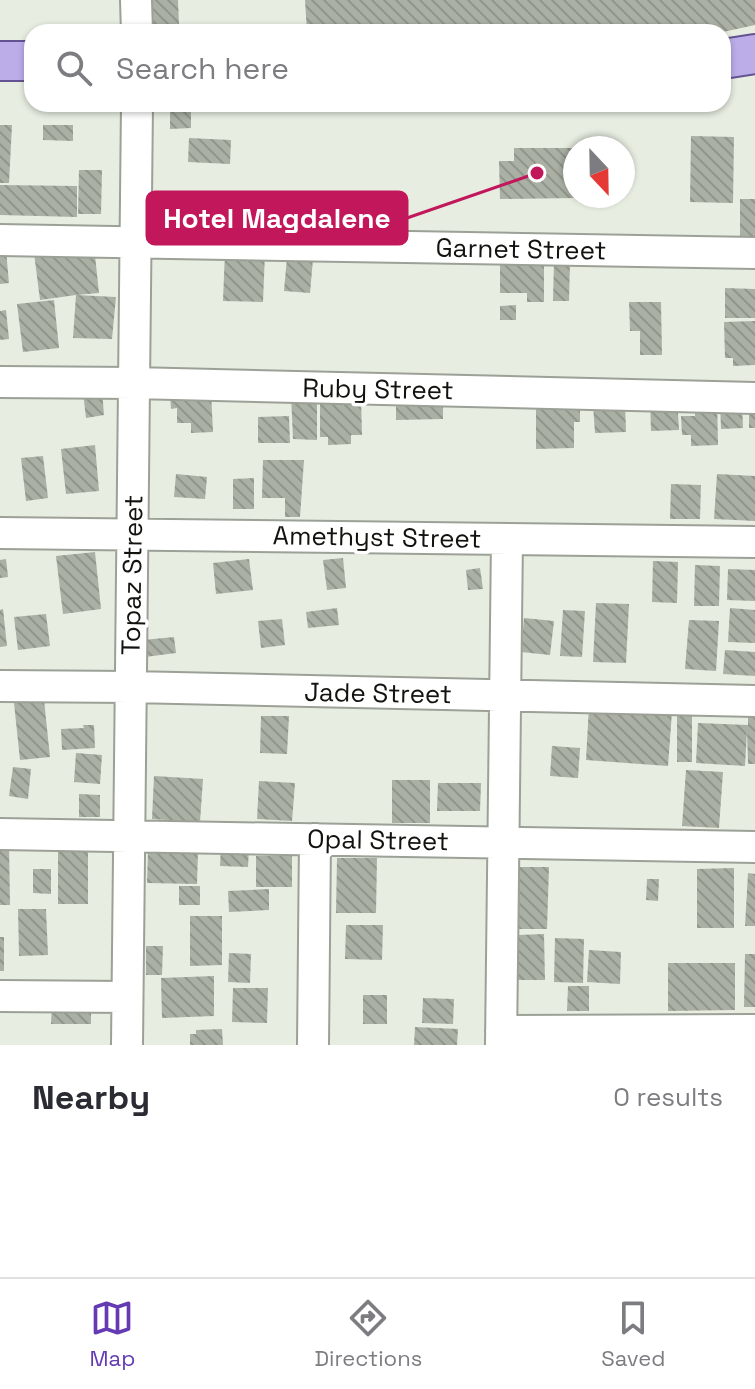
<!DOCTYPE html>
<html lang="en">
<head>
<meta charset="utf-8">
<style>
	body { margin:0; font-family:"Space Grotesk",sans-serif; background:#f2f2f3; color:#2b2b33 }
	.compass { position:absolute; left:563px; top:136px; width:72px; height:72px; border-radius:50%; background:#fff; box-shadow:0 2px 6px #0004; rotate:158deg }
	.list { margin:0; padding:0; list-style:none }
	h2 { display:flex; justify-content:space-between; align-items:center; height:104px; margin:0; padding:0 32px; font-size:34px }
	h2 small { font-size:26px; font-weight:400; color:#7c7c81 }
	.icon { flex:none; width:44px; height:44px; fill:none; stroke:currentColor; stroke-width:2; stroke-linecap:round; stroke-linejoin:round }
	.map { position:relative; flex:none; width:755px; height:1045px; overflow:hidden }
	.search { position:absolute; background:#fff; box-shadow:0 2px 6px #0004; left:24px; right:24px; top:24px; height:88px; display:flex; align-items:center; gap:20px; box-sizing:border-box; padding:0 28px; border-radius:24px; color:#7c7c81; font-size:30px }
	.sheet { height:232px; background:#fff }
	nav { display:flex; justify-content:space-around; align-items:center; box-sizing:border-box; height:112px; border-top:2px solid #e1e1e2; background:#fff; font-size:22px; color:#7c7c81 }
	nav a { display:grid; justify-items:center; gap:4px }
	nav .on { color:#643bb3 }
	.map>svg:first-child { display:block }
</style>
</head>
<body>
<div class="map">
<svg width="755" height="1045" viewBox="0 0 755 1045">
	<defs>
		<pattern id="building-back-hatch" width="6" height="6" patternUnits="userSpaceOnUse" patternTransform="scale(2)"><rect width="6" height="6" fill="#aab0a4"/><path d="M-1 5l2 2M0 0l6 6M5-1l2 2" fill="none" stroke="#91968c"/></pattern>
	</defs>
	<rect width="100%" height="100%" fill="#e7ede1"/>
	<path fill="url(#building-back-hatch)" d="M144 0H178L179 25 145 26Z
		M305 0H755V25L723 32H307Z
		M170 104H191V128L170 129Z
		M0 125H12L9 183H0Z
		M43 125H73V141L43 140Z
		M691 136 734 137 733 203 690 202Z
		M189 138 231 140 230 164 188 162Z
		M514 148H575V198L500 199 499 161H514Z
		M79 170H102L101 214H78Z
		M0 185 77 186V217L0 215Z
		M740 199H755V243H740Z
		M94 246 99 293 76 295 116 297 112 339 73 338 76 295 40 300 34 253Z
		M288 246 314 248 310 293 284 291Z
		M0 250H6L9 283 0 284Z
		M225 251 265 253 263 302 223 301Z
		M500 255H544V302H527V293H500Z
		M554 261 570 262 569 301H553Z
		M725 288 755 289V318H725Z
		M54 300 59 348 23 352 17 304Z
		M629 302H661L662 355H640V331H630Z
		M516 305V320H500V306Z
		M6 310 9 339 0 340V311Z
		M755 321V365L733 366V358H725L724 322Z
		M102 390 104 415 86 418 83 392Z
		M396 391H443V419L396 420Z
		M211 392 213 432 191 433V423H177V408L171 409 170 394Z
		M317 394V440L293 439 291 395Z
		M695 397H717L718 445 691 446V435H682L681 416H695Z
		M320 398H361L362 435H351V444L328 445V437H320Z
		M677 398 679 430 651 431 650 399Z
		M749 399H755V428H749Z
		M536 401H580V422H574V448L536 449Z
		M720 402H742L743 428 721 429Z
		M625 403 626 432 595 433 593 405Z
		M289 416 290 443H258V417Z
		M95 445 99 491 66 494 61 449Z
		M43 456 48 498 26 501 21 458Z
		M263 460H304L300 517H285V498H262Z
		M176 474 207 477 205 499 174 497Z
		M717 474 755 476V521L714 519Z
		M254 478V509H233V479Z
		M671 484 701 485 700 519H670Z
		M95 552 101 609 63 614 56 556Z
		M343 558 346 588 327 590 323 560Z
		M6 559 8 577 0 578V560Z
		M249 559 253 590 216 594 213 563Z
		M653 561 678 562 677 603 652 602Z
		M695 565 720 566 719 606H694Z
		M480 568 483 589 468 590 466 570Z
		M728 569 755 570V601L727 600Z
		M596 603 629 604 626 663 593 662Z
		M337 608 339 625 308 628 306 612Z
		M730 608 755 610V643L728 642Z
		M3 609 7 646 0 647V610Z
		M563 610 585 611 582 657 560 656Z
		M46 614 50 646 18 650 14 617Z
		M524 618 554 621 550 655 521 652Z
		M282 619 285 645 261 648 258 621Z
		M689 620 719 621 716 671 685 669Z
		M174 637 176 653 145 657 143 640Z
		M725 650 755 652V676L723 674Z
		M44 700 50 757 20 760 14 703Z
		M755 705V764H748L747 731 745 766 696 763 698 723 748 725V706Z
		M589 706 672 712 668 766 586 760Z
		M677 708H692V762H677Z
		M261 716H289L287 754 260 753Z
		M83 725H94L95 748 62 750 61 729 84 728Z
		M552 746 580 748 578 778 550 776Z
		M76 753 102 755 100 784 74 782Z
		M13 767 31 769 28 799 9 796Z
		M686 770 723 772 719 828 682 826Z
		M154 776 203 779 200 822 152 819Z
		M392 780H430V823H392Z
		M259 781 295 783 292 821 257 819Z
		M438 783H481L480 811H437Z
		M79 794 100 795V817H79Z
		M0 844H9L10 905H0Z
		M221 846 249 847 248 867 220 866Z
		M58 848H88V904H58Z
		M148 851H198L197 884 147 883Z
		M256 856H292V887H256Z
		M337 858H377L376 913H336Z
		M517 867H549L547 929H516Z
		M734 868V928H697V869Z
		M33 869H51V894L33 893Z
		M748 873 755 874V926H745Z
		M647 879H659L658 901 646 900Z
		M179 886H200V905H179Z
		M269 889V910L229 912 228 891Z
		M18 909H46L48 955 19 956Z
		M190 916H222V965L190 966Z
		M346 925H383L382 960 345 959Z
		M544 934 545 980H518V935Z
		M0 937H4V971H0Z
		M555 938 584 939 583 983 554 982Z
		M146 946H163L162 975H146Z
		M589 950 621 952 620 984 587 982Z
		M229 953 251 954 250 983 228 982Z
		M745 954H755V1007H744Z
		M668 963H735V1010L668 1011Z
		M214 976V1016L162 1018 161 978Z
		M568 986H589V1011H567Z
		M233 988H268L267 1023 232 1022Z
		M363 995H387V1024H363Z
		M423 998 454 999 453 1024 422 1023Z
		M52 1003H91V1024H51Z
		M415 1027 458 1029 457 1045H414Z
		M222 1029 223 1045H190V1034H196V1030Z"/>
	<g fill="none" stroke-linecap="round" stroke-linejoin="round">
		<g stroke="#9ba196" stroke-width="34">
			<path id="minor" d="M136 0 137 32
				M0 240 755 253
				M0 382 134 383 755 398
				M0 533 755 542
				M0 686 131 687 755 701
				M0 834 755 847
				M0 996 127 997
				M501 1031 755 1030
				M127 1045 137 104
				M313 1045 315 839
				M501 1045 507 539"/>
		</g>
		<g stroke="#645392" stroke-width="42">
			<path id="major" d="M723 59 755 54
				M0 61H32"/>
		</g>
		<use href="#minor" stroke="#fff" stroke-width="30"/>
		<use href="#major" stroke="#bcade8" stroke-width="38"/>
	</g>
	<g text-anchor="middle" stroke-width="7" stroke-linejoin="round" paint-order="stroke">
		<g font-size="26" fill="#11130f" stroke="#fff">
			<text transform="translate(521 249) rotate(1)" y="9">Garnet Street</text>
			<text transform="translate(378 389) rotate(1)" y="9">Ruby Street</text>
			<text transform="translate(377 537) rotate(1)" y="9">Amethyst Street</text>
			<text transform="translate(132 575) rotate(-89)" y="9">Topaz Street</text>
			<text transform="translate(378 693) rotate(1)" y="9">Jade Street</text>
			<text transform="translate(378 840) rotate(1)" y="9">Opal Street</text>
		</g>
	</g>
	<path fill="none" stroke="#c2185b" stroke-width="3" d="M537 173L407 218"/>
	<circle fill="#c2185b" stroke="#fff" stroke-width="3" cx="537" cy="173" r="8"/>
	<rect fill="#c2185b" stroke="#c2185b" stroke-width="3" x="147" y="192" width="260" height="52" rx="8"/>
	<g font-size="28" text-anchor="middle" font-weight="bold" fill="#fff">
		<text x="277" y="228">Hotel Magdalene</text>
	</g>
</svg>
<svg class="compass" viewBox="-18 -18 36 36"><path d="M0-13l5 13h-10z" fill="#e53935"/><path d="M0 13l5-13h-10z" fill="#7c7c81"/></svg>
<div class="search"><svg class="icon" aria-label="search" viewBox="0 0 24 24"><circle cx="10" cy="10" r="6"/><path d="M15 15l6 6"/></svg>Search here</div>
</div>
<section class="sheet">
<h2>Nearby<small>0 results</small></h2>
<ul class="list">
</ul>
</section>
<nav>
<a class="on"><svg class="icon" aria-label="map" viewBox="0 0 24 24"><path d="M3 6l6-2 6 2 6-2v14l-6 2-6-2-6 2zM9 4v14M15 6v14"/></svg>Map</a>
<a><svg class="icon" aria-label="directions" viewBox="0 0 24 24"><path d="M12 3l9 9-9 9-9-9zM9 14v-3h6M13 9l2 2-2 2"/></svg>Directions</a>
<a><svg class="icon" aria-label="saved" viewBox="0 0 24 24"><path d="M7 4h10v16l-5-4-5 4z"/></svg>Saved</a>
</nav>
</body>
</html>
